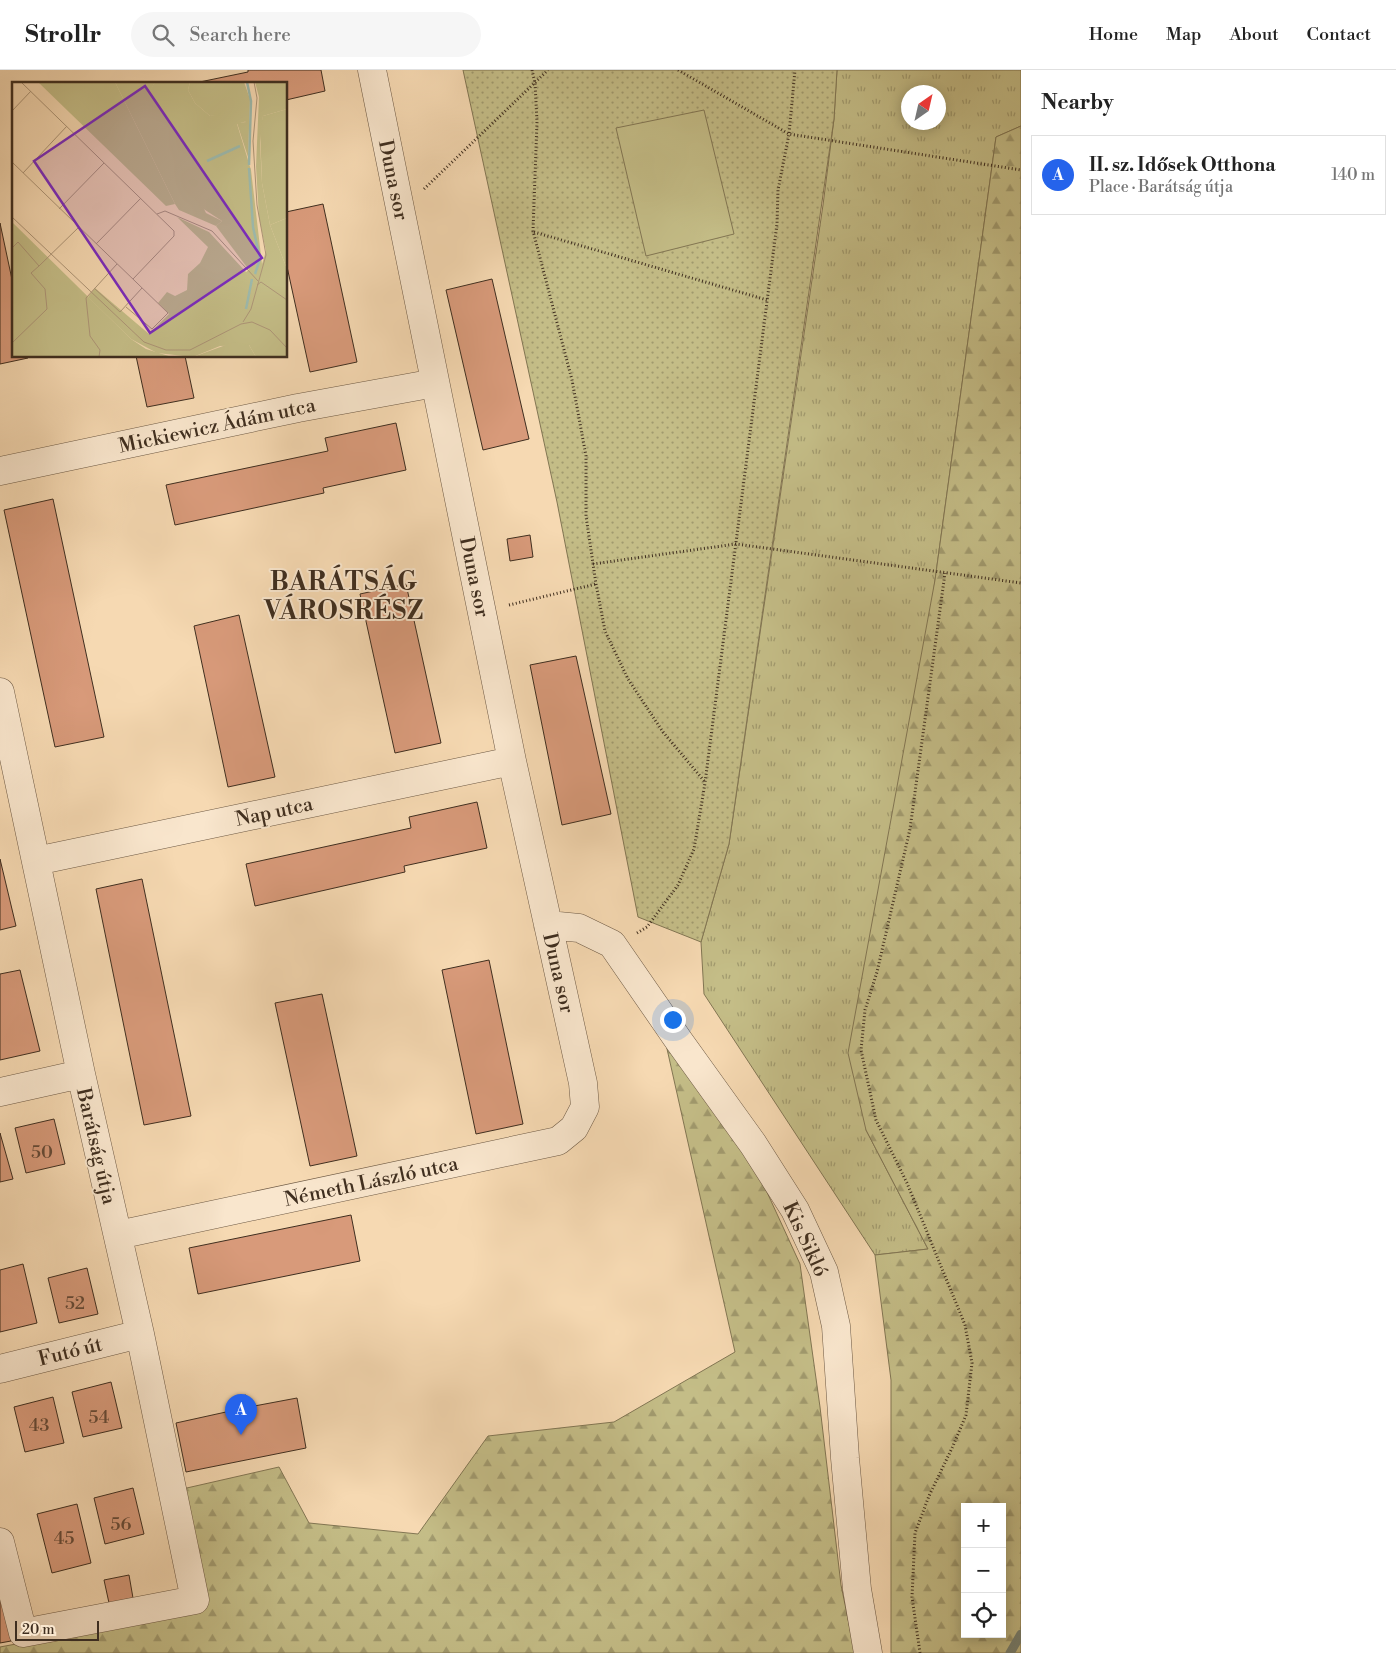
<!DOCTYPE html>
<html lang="en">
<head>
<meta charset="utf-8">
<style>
	body { margin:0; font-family:"Libre Bodoni",serif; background:#f6f6f6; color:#222 }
	.controls { position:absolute; right:15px; bottom:15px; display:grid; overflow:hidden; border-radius:0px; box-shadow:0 2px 12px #0003 }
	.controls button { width:45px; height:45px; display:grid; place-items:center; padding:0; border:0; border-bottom:1px solid #e0e0e0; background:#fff; color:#222; font:25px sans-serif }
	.compass { position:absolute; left:901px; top:15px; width:45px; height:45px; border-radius:50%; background:#fff; box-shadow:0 2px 12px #0003; rotate:34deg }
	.scale { position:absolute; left:15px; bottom:12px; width:84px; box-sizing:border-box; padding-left:5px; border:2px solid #3f2e1f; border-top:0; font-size:14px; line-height:18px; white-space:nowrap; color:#3f2e1f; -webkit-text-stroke:4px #f9e6cd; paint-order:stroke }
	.you { position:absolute; left:672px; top:949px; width:18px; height:18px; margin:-12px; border:4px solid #fff; border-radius:50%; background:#1a73e8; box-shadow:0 0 0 8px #1a73e833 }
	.badge { display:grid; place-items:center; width:32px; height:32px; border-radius:50%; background:#2563eb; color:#fff; font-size:16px; font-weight:700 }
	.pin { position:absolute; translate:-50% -41px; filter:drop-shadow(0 1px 2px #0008) }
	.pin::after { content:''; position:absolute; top:26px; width:18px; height:15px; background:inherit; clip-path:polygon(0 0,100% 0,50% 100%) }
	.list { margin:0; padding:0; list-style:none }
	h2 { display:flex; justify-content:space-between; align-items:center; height:65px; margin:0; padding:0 20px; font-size:21px }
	h2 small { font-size:16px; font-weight:400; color:#767676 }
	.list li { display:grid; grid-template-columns:32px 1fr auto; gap:15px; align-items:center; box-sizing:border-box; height:80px; margin:0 10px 10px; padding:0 10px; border:1px solid #e0e0e0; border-radius:0px }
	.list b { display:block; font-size:19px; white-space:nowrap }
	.list p { margin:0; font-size:16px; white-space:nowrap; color:#767676 }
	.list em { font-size:16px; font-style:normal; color:#767676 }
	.icon { flex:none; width:28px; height:28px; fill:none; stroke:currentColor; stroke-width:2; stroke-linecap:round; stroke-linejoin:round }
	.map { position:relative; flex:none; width:1021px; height:1583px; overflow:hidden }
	header { display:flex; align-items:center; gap:30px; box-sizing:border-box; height:70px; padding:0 25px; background:#fff; border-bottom:1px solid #e0e0e0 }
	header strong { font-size:24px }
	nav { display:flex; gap:28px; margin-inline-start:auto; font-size:18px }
	.search { width:350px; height:45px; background:#f6f6f6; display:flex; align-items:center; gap:12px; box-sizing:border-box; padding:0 18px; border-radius:28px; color:#767676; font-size:19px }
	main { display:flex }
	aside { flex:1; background:#fff }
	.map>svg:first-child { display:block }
</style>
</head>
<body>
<header>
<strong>Strollr</strong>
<div class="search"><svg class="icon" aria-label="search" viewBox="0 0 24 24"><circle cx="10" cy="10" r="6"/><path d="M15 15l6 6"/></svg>Search here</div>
<nav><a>Home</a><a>Map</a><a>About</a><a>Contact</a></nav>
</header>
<main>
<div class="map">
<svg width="1021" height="1583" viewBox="0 0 1021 1583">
	<defs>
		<pattern id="grass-tufts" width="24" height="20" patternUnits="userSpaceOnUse" patternTransform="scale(1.25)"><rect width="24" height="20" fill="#c4bd87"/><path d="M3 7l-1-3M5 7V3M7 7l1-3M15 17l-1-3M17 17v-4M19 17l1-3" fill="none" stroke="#a19a6e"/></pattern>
		<pattern id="forest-firs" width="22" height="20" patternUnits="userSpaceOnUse" patternTransform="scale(1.25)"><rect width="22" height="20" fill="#c4bd87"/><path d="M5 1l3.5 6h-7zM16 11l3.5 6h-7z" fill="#a19a6e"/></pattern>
		<pattern id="park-dots" width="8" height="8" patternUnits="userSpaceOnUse" patternTransform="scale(1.25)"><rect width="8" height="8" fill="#c4bd87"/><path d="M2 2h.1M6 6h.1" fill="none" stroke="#a19a6e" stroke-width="1.8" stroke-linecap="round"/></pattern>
	</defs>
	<rect width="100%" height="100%" fill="#f6d9b2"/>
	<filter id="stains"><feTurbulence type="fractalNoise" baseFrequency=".004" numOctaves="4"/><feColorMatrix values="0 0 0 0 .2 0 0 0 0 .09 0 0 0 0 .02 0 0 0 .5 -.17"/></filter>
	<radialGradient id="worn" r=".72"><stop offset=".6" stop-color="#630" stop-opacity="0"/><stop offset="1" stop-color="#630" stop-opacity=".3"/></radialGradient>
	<path fill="url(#grass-tufts)" stroke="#827653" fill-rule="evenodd" d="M837 0H1021V56L996 67 935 510 866 1060 928 1179 875 1185 704 924 701 872 729 774 823 135 834 49ZM908 22H938V52H908Z"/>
	<path fill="url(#forest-firs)" stroke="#827653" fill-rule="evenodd" d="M1021 56V1583H891V1310L875 1185 928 1179 866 1060 848 983 935 510 996 67ZM965 1437H1002V1564H965Z
		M663 961 754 1094 800 1194 820 1337 841 1515 855 1583H0V1577L203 1539 178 1420 279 1397 309 1453 418 1464 488 1366 614 1352 735 1282Z"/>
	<path fill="url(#park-dots)" stroke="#827653" d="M463 0H837L834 49 729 774 701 872 638 847 557 432Z"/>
	<path fill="#c4bd87" stroke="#827653" d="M704 40 734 164 646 186 616 58Z"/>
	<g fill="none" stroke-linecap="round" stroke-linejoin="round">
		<path stroke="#778274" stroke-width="9" d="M1010 1583 1021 1564"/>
	</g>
	<path fill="#d89a7a" stroke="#3f2e1f" d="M248 0H321L325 21 286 30V14H190L248 2Z
		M323 134 357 292 310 302 286 192V142Z
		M0 153 14 219V286H28V288L0 294Z
		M492 209 529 369 483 380 446 220Z
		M136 286H185L194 328 147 337Z
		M396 353 406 400 323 418 324 423 175 455 166 415 328 381 325 368Z
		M53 429 104 667 55 677 4 440Z
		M530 465 533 487 510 491 507 469Z
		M406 514 441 673 395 683 360 524Z
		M239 545 275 707 228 717 194 556Z
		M576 586 611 744 562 755 530 595Z
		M477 732 487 778 404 796 405 802 255 836 246 794 411 758 409 747Z
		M0 789 16 856 0 860Z
		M142 809 191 1046 144 1055 96 819Z
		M489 890 523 1054 476 1064 442 900Z
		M20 900 40 981 0 990V904Z
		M322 924 357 1086 310 1096 275 933Z
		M54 1049 65 1094 26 1103 15 1058Z
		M0 1063 13 1109 0 1112Z
		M351 1145 360 1191 198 1224 189 1178Z
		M23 1194 37 1253 0 1262V1200Z
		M87 1198 98 1244 59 1253 48 1208Z
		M111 1312 122 1358 83 1367 72 1322Z
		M246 1325 249 1337 297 1328 306 1378 186 1402 176 1353 235 1340 232 1328Z
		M53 1327 64 1373 25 1382 14 1337Z
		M133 1418 144 1464 105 1474 94 1428Z
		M77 1434 91 1493 52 1503 37 1444Z
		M129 1505 133 1528 109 1533 104 1510Z
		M0 1521 11 1571 0 1573Z"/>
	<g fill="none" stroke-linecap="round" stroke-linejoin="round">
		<g stroke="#6d5944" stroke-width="29">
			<path id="minor" d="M0 401 298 338 435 313
				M0 622 81 1004 140 1264 195 1530 23 1563 0 1472
				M36 791 512 691
				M548 855 579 858 612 874 679 971 753 1074 795 1140 824 1202 836 1256 845 1388 857 1519 868 1583
				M0 1022 81 1004
				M118 1165 558 1071 574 1058 585 1037 583 1013 512 691 372 0
				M0 1299 140 1264"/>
		</g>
		<path stroke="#3f2e1f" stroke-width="3" stroke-dasharray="1 2.5" stroke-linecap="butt" d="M532 0 535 13 537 52 533 161 572 310 586 386V446L596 514 605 561 628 609 663 662 705 712
			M678 0 789 64 1021 100
			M424 119 548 0
			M534 162 767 230
			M593 494 736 474 1021 513
			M509 535 596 514
			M637 863 647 857 678 815 694 779 705 713 777 154 778 120 789 64 795 0
			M920 1583 912 1527 915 1463 929 1426 953 1376 966 1345 972 1293 965 1255 907 1113 876 1050 861 980 865 940 877 902 910 759 945 503"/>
		<use href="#minor" stroke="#f9e6cd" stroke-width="28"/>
	</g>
	<g text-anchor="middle" stroke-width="4" stroke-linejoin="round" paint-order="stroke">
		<g font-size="18" fill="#654936">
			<text x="42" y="1088">50</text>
			<text x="75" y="1239">52</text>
			<text x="99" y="1353">54</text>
			<text x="39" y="1361">43</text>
			<text x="121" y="1460">56</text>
			<text x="64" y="1474">45</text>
		</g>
		<g font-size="20" fill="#3f2e1f" stroke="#f9e6cd">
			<text transform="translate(394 110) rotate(78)" y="7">Duna sor</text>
			<text transform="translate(217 355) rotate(-12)" y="7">Mickiewicz Ádám utca</text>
			<text transform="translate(475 507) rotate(78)" y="7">Duna sor</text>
			<text transform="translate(274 741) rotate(-12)" y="7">Nap utca</text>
			<text transform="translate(559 903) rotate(77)" y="7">Duna sor</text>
			<text transform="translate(97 1076) rotate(77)" y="7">Barátság útja</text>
			<text transform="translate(371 1111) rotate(-12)" y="7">Németh László utca</text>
			<text transform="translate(806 1169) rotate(65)" y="7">Kis Sikló</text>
			<text transform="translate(70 1281) rotate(-14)" y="7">Futó út</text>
		</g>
		<g font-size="25" font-weight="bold" letter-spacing="1" fill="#3f2e1f" stroke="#f9e6cd">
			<text x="344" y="520">BARÁTSÁG<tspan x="344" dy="29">VÁROSRÉSZ</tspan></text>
		</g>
	</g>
	<g transform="translate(12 12)">
		<rect width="275" height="275" fill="#f6d9b2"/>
		<path d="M103 0H143L136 13 194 131 210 139 204 144 167 128 163 122ZM178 0H232L238 17 236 75 225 41 234 40 219 32 198 34 183 21 176 8Z" fill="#c4bd87"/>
		<path d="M143 0H178L176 8 183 21 198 34 222 29 235 39 225 42 239 88 250 182 254 169 247 136 244 84 247 15 243 0H275V27L251 34 248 60 250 101 258 143 275 187V275H244L237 263 208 264 181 275 145 271 119 257 76 215 83 206 137 252 157 232 146 221 155 210 163 214 175 208 176 192 188 181 196 165 165 135 197 150 234 190 237 188 204 144 210 139 187 124 135 13Z" fill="#c4bd87"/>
		<path d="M26 0H103L163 122 154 124ZM275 27V136L258 143 250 101 248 47 251 34Z" fill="#c4bd87"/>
		<path d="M96 41a8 8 0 1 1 16 0a8 8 0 1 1-16 0ZM275 136V187L258 143ZM0 140 119 257 134 267 160 275H0ZM222 260 237 263 244 275H181Z" fill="#c4bd87"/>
		<path fill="none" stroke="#9dbaad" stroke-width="2.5" d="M235 0 239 19 237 83M195 79 228 64M237 86 241 145 248 177 243 192M234 227 240 197"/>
		<path fill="none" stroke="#ad9577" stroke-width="1" d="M9 0 162 149V154L121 197M0 29 19 9M0 80 156 231 140 247 114 225M11 91 55 44M47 127 92 81M145 132 153 129 200 149 246 199M0 135 132 260 154 268H178L229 242 240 240 258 248 275 266M84 162 129 116M0 166 6 160 27 184 67 145M245 203 249 200 275 218M82 206 108 230 130 206M231 240 239 227 254 173 245 123 241 59 245 16 242 0M0 261 35 227 33 207 19 191 27 184M87 275 88 268 78 254 74 216 105 182"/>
		<path fill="#7b2cbf" fill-opacity="0.15" stroke="#7b2cbf" stroke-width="2.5" d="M133 4 250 176 138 251 22 79Z"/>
		<rect width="275" height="275" fill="none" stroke="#3f2e1f" stroke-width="2.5"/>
	</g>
	<rect width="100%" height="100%" filter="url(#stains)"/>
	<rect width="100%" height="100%" fill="url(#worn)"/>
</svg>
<div class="controls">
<button>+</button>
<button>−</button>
<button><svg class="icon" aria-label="locate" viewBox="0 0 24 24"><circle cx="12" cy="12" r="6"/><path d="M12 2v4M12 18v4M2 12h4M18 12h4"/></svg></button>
</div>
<svg class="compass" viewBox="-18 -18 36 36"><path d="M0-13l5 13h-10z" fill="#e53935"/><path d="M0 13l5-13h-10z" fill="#767676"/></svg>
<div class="scale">20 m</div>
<div class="you"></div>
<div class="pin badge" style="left:241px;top:1365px">A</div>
</div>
<aside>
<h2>Nearby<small></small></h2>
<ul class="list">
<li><span class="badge">A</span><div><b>II. sz. Idősek Otthona</b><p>Place · Barátság útja</p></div><em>140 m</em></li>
</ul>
</aside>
</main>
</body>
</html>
